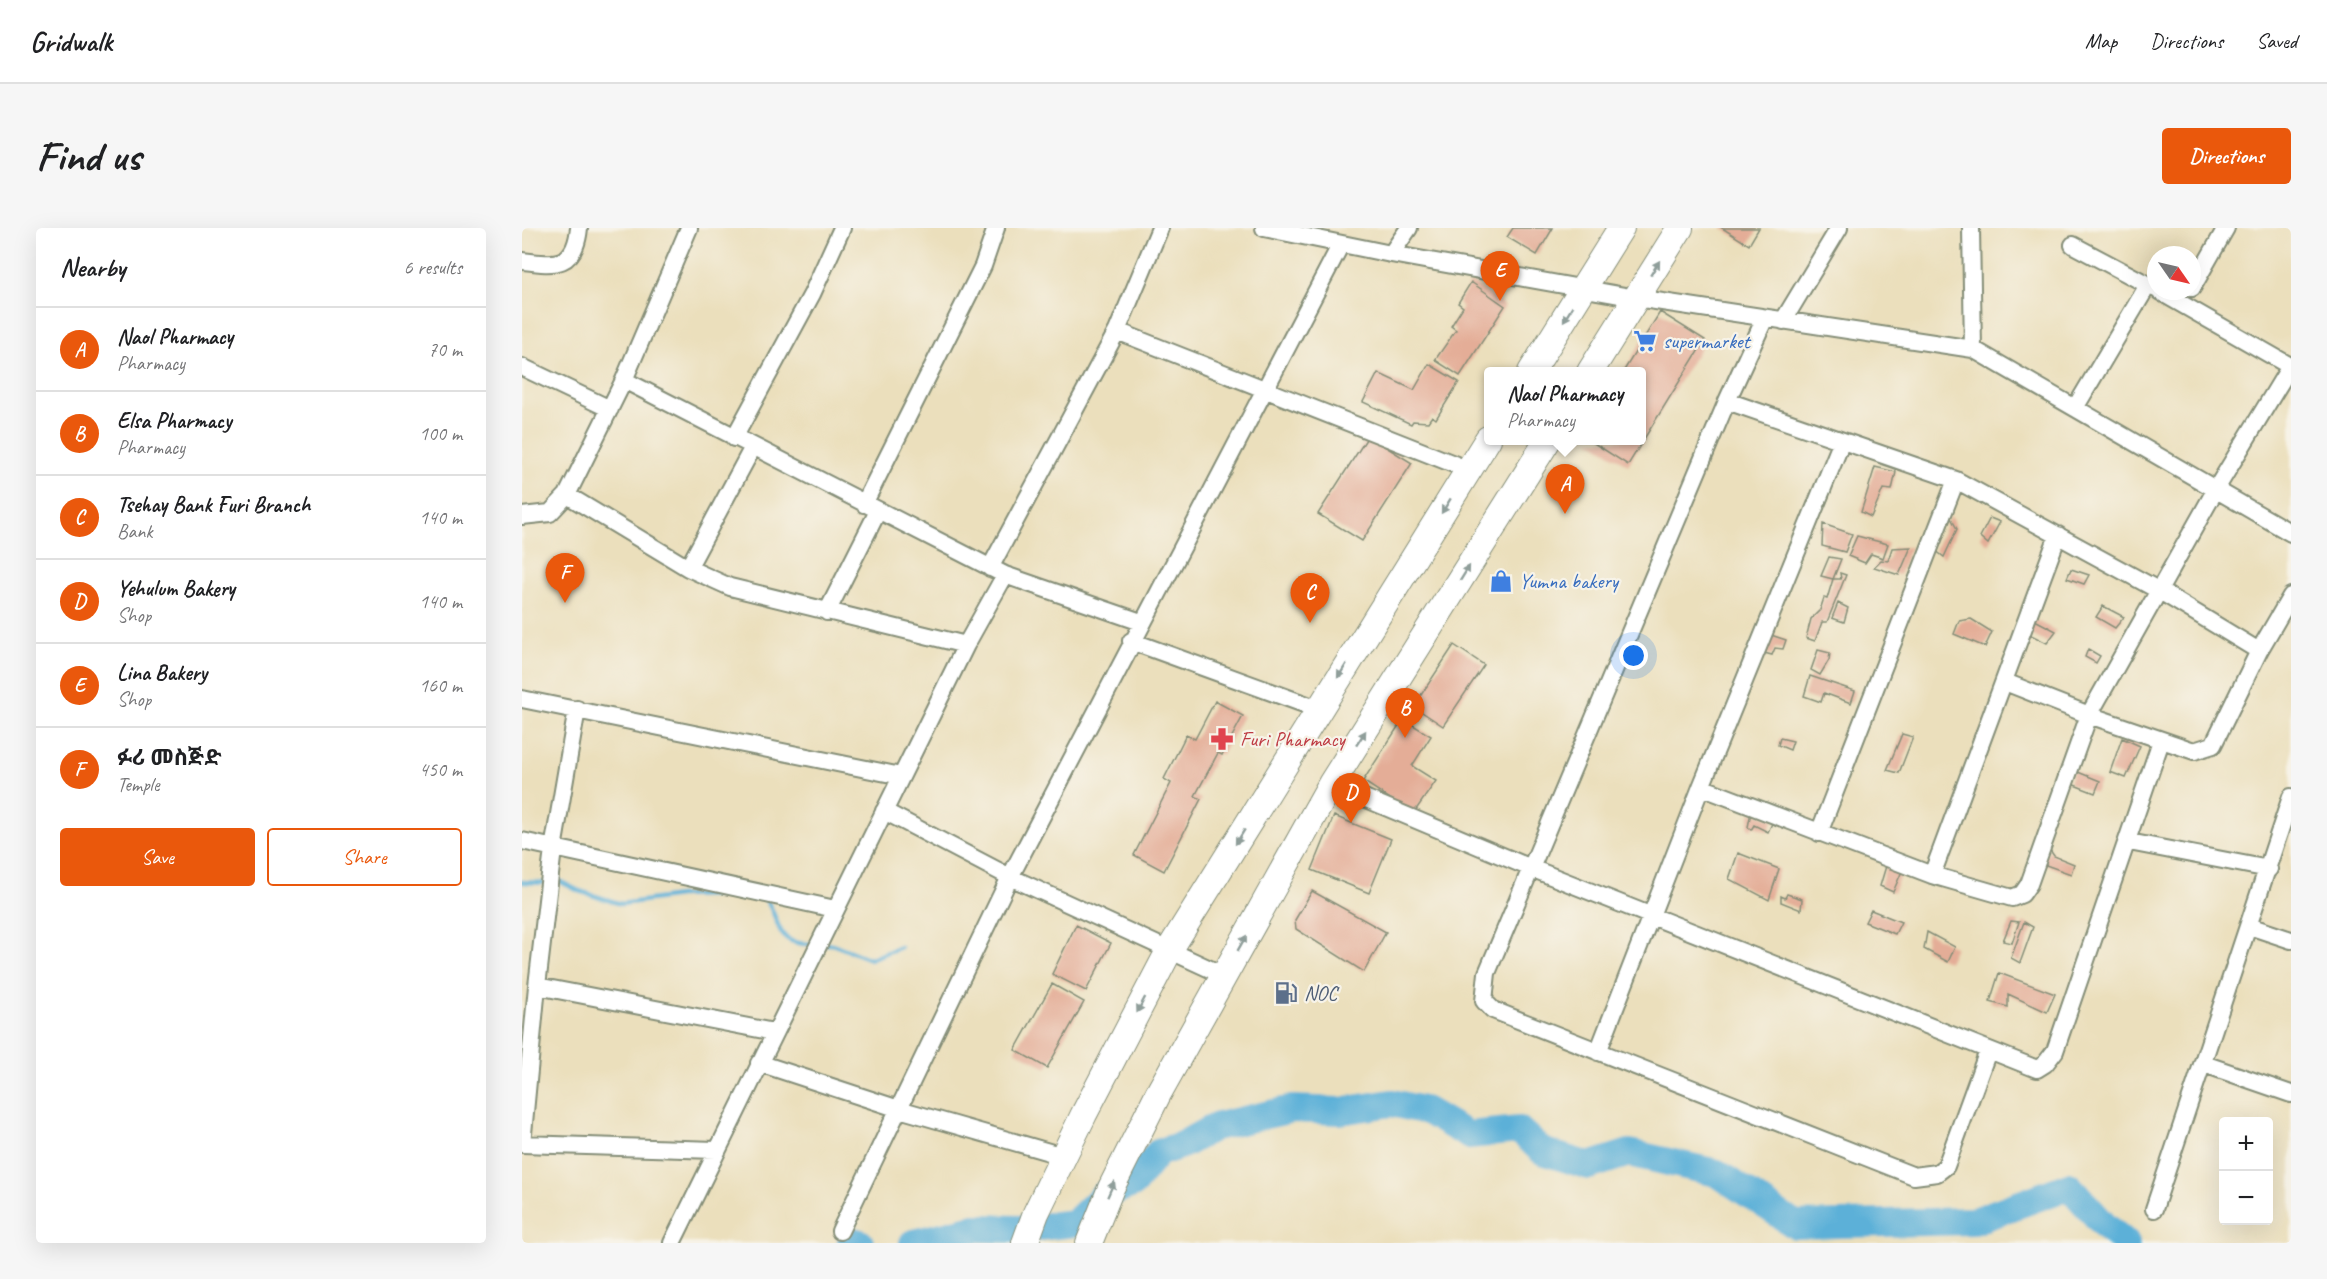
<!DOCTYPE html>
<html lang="en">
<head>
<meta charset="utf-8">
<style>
	body { margin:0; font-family:Caveat,"Noto Sans Ethiopic",sans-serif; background:#f6f6f6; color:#202124 }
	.controls { position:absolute; right:18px; bottom:18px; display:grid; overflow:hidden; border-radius:6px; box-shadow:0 6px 24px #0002 }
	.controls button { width:54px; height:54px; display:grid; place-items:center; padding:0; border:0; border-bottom:2px solid #e0e0e0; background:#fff; color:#202124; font:30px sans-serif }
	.compass { position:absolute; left:1625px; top:18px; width:54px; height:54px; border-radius:50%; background:#fff; box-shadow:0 6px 24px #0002; rotate:124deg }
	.you { position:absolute; left:1112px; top:428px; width:21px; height:21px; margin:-15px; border:4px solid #fff; border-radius:50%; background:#1a73e8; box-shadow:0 0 0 9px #1a73e833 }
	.badge { display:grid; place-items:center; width:39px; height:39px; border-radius:50%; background:#ea580c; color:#fff; font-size:20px; font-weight:700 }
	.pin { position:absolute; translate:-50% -50px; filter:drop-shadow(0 2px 3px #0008) }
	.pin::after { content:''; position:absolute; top:32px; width:21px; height:18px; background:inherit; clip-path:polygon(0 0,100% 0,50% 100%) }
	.popup { position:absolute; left:962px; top:139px; width:162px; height:78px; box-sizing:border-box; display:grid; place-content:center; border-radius:6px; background:#fff; filter:drop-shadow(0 2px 4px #0005); font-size:20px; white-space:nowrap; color:#757577 }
	.popup b { font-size:22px; color:#202124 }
	.popup::after { content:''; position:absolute; left:50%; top:100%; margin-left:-12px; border:12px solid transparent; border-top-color:#fff }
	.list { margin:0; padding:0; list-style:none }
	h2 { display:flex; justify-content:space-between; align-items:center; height:78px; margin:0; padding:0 24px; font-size:26px }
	h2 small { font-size:20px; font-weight:400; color:#757577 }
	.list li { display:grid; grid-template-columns:39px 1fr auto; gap:18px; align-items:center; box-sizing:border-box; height:84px; padding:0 24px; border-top:2px solid #e0e0e0 }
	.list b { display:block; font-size:22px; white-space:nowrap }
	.list p { margin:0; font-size:20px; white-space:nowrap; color:#757577 }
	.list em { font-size:20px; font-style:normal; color:#757577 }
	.actions { display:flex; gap:12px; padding:18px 24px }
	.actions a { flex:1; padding:14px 0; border:2px solid #ea580c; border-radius:6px; text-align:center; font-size:21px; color:#ea580c }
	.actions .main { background:#ea580c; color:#fff }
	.map { position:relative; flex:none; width:1769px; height:1015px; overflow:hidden; border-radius:6px }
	header { display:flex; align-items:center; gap:36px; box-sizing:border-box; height:84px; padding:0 30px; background:#fff; border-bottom:2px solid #e0e0e0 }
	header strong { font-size:28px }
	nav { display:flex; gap:33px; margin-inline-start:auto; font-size:21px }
	.intro { display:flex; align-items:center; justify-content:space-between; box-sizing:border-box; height:144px; padding:0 36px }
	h1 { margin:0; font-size:42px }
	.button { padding:15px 27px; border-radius:6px; background:#ea580c; color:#fff; font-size:21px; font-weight:700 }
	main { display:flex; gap:36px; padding:0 36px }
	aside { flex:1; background:#fff; border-radius:6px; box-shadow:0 6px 24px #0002 }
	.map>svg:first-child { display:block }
</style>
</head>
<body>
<header>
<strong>Gridwalk</strong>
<nav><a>Map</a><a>Directions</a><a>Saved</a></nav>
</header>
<div class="intro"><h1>Find us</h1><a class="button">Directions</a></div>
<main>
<aside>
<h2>Nearby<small>6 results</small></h2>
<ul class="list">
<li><span class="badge">A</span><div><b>Naol Pharmacy</b><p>Pharmacy</p></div><em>70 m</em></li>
<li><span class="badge">B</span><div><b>Elsa Pharmacy</b><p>Pharmacy</p></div><em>100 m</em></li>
<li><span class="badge">C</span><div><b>Tsehay Bank Furi Branch</b><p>Bank</p></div><em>140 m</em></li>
<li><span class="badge">D</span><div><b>Yehulum Bakery</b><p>Shop</p></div><em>140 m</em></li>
<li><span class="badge">E</span><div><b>Lina Bakery</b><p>Shop</p></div><em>160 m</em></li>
<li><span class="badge">F</span><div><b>ፉሪ መስጅድ</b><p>Temple</p></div><em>450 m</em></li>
</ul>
<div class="actions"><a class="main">Save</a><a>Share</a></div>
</aside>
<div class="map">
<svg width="1769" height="1015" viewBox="0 0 1769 1015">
	<rect width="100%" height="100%" fill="#f7f3e8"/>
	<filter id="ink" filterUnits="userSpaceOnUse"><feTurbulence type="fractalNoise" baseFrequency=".0167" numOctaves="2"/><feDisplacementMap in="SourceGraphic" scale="12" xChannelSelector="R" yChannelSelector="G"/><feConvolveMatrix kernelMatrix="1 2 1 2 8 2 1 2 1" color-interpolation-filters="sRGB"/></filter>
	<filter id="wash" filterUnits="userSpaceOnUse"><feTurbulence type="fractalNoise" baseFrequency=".008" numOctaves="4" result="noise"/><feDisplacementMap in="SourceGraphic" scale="24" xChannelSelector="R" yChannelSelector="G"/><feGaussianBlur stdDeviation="1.35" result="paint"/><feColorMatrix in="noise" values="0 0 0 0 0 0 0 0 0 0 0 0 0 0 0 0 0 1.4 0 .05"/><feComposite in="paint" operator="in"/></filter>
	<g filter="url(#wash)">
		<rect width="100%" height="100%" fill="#ebdfbc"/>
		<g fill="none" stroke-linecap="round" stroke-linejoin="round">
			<path stroke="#5cb0d8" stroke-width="4.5" d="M31 650 57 663 99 676 157 668 195 667 205 664
				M0 654 21 655
				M243 670C262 697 250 718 294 716
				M302 716H310L348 731 378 719"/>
			<path stroke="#5cb0d8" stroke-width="28" d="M329 1015 331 1013 338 1015
				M391 1015 452 1000 499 1001 553 995 582 967 611 956 636 925 662 916 692 899 770 881 818 883 870 875 905 883 946 907 997 902 1020 923 1067 938 1107 925 1195 945 1273 997 1452 993 1547 958 1583 998 1604 1015"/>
		</g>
		<g id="blocks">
			<path fill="#e4ad97" d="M991 0H1031L1015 27 985 9Z
				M1200 0H1237L1227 17Z
				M949 54 983 78 938 148 913 132 934 102 929 98 941 79 936 75Z
				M1138 84 1183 112 1106 237 1067 212H1120V144H1101Z
				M907 136 937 154 914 191 910 188 906 194 891 193 889 196 841 174 856 145 892 162Z
				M846 208 890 235 840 313 796 286Z
				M1353 239 1374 244 1370 262 1361 261 1349 289 1339 284Z
				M1428 288 1435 301 1422 329 1413 322Z
				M1468 290 1478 294 1466 316 1458 309Z
				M1301 296 1330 306 1323 324 1300 318Z
				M1335 308 1366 316 1361 330 1349 326 1343 335 1326 328Z
				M1389 319 1377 347 1352 339 1359 332 1366 333 1370 320Z
				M1307 329 1319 331 1311 351 1299 348Z
				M1549 341 1567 347 1562 356 1545 350Z
				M1318 345 1324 347 1305 394H1300L1293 413 1284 410 1289 391 1298 382 1302 370 1305 371 1311 351H1319Z
				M1316 375 1326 380 1322 394 1310 390Z
				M1581 378 1602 389 1593 400 1574 389Z
				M1449 391 1470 404 1463 419 1432 406 1437 393Z
				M1511 391 1534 403 1525 415 1505 405Z
				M1249 407 1264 412 1261 421 1253 420 1250 427 1242 425Z
				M932 417 962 437 921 498 900 484 895 478 897 470Z
				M1566 421 1578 428 1574 435 1563 429Z
				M1296 422 1308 425 1307 432 1298 447 1289 442Z
				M1288 448 1333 463 1329 475 1302 465 1299 474 1282 468Z
				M693 473 721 488 700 527 696 525 673 568 679 571 642 643 612 627 649 555 642 551 664 507 673 511Z
				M881 491 909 508 890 538 914 553 891 586 841 553Z
				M1380 506 1391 509 1377 545 1365 542Z
				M1258 510 1271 513 1268 522 1256 517Z
				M1600 510 1618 518 1604 550 1588 544Z
				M1551 542 1578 553 1573 565 1547 555Z
				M1229 584 1252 591 1246 604 1232 597 1229 602 1226 599Z
				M812 588 869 611 847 665 790 642Z
				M1528 622 1532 628 1552 636 1549 646 1518 635Z
				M1216 625 1257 641 1247 672 1207 651Z
				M1364 638 1380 643 1371 664 1358 658Z
				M790 663 864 704 842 744 774 701 773 692Z
				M1265 666 1280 671 1279 682 1259 674V668L1263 670Z
				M1349 682 1379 694 1373 706 1343 694Z
				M1489 693 1497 694 1490 715 1481 713Z
				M1502 694 1511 699 1498 735 1489 730Z
				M554 697 589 715 564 763 530 746Z
				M1405 704 1433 719 1426 734 1402 721Z
				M1477 745 1533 766 1525 784 1486 766V779L1468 774Z
				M530 756 562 774 525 840 493 822Z"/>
		</g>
	</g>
	<g filter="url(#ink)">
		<use href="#blocks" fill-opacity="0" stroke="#858e78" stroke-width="1.5"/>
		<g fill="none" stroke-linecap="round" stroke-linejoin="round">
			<g stroke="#858e78" stroke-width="20">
				<path id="minor" d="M742 0 869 26 1114 70 1451 121 1769 305
					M1449 0 1451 121
					M1551 17 1634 61
					M869 26 887 0
					M0 33C33 37 53 40 57 0
					M1670 60 1704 0
					M1637 63 1768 138
					M1243 90 1205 173 965 745 962 773 971 782 1392 948 1415 945 1424 938 1466 823
					M1261 93 1317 0
					M595 103 947 242
					M0 139 88 181
					M102 152 483 347 619 394
					M1205 173 1434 252 1636 362 1737 423
					M1553 180 1626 57
					M212 210 290 66 320 0
					M45 267 102 152 167 0
					M342 276 461 38 474 0
					M0 288 28 285 45 267 166 340 208 359 444 417 150 1015
					M166 340 231 219
					M468 340 595 103 638 0
					M305 384 356 283
					M609 413 796 481
					M444 417 483 347
					M1483 454 1567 487 1672 523 1691 517 1737 423 1769 368
					M0 471 379 548
					M809 556 1009 640 1515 841 1523 836 1533 823 1639 513
					M1179 559 1410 647 1490 670 1500 666 1507 656 1567 487 1694 261 1769 137
					M362 583 488 649 701 747
					M1297 605 1434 252
					M0 613 313 681
					M1607 614 1747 641
					M1410 647 1536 307
					M1727 698 1769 712
					M15 758 252 804
					M1076 824 1179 559 1320 213
					M237 835 377 881 541 928
					M1682 836 1769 866
					M0 916 15 758 31 621 55 481
					M0 916 194 922
					M1632 981 1769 569
					M318 1003 488 649 819 16"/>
			</g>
			<g stroke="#858e78" stroke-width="28">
				<path id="primary" d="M1009 144 1099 0
					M1068 144 1158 0
					M503 1015 514 985 562 886 648 721 966 211
					M567 1015 589 960 636 866 809 556 1026 212"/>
			</g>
			<use href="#minor" stroke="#fff" stroke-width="16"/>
			<use href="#primary" stroke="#fff" stroke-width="26"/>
		</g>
		<defs><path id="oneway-solid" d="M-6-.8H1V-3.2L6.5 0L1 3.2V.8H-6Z" transform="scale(1.5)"/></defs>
		<g fill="#8f9e9a">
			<use href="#oneway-solid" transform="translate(1133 40) rotate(-58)"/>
			<use href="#oneway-solid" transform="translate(1046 86) rotate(122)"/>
			<use href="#oneway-solid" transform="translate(924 278) rotate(122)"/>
			<use href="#oneway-solid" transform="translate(943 345) rotate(-58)"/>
			<use href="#oneway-solid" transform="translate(820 443) rotate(122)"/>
			<use href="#oneway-solid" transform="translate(839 510) rotate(-57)"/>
			<use href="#oneway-solid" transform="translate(718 609) rotate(122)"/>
			<use href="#oneway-solid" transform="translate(720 715) rotate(-60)"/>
			<use href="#oneway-solid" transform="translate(619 777) rotate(118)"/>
			<use href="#oneway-solid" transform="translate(589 961) rotate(-66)"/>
		</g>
	</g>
	<defs>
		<g id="supermarket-bare" transform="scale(1.8)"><path d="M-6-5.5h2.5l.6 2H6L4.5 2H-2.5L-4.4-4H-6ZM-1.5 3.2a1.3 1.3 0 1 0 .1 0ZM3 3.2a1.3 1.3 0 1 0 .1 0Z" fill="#3f7fe0" stroke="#f7f3e8" stroke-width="2.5" paint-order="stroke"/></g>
		<g id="shop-bare" transform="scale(1.8)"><path d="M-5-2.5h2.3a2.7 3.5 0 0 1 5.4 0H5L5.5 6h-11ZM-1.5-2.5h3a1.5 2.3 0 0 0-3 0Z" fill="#3f7fe0" stroke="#f7f3e8" stroke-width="2.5" paint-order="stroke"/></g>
		<g id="pharmacy-bare" transform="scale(1.8)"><path d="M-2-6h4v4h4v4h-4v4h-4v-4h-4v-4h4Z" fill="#e0444e" stroke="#f7f3e8" stroke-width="2.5" paint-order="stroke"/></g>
		<g id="fuel-bare" transform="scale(1.8)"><path d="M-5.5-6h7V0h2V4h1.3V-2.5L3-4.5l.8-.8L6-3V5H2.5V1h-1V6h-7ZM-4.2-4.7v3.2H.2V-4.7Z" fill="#5c6f8a" stroke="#f7f3e8" stroke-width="2.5" paint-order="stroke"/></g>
	</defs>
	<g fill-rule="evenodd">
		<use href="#supermarket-bare" x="1123" y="113"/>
		<use href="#shop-bare" x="979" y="353"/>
		<use href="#pharmacy-bare" x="700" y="511"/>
		<use href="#fuel-bare" x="764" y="765"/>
	</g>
	<g text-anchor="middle" stroke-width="4.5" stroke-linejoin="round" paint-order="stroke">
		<g font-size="21" fill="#366cbe" stroke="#f7f3e8" text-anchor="start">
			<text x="1141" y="120">supermarket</text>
			<text x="997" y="360">Yumna bakery</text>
		</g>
		<g font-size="21" fill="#be3a42" stroke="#f7f3e8" text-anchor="start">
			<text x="718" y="518">Furi Pharmacy</text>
		</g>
		<g font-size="21" fill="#4e5e75" stroke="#f7f3e8" text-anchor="start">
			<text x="782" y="772">NOC</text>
		</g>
	</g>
</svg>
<div class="controls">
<button>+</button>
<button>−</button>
</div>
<svg class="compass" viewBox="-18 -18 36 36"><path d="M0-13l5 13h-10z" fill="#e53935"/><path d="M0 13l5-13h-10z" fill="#757577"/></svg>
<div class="you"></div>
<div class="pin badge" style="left:1043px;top:286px">A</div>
<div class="popup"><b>Naol Pharmacy</b>Pharmacy</div>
<div class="pin badge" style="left:883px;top:510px">B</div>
<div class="pin badge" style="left:788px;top:395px">C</div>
<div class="pin badge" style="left:829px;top:595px">D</div>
<div class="pin badge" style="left:978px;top:73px">E</div>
<div class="pin badge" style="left:43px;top:375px">F</div>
</div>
</main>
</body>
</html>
